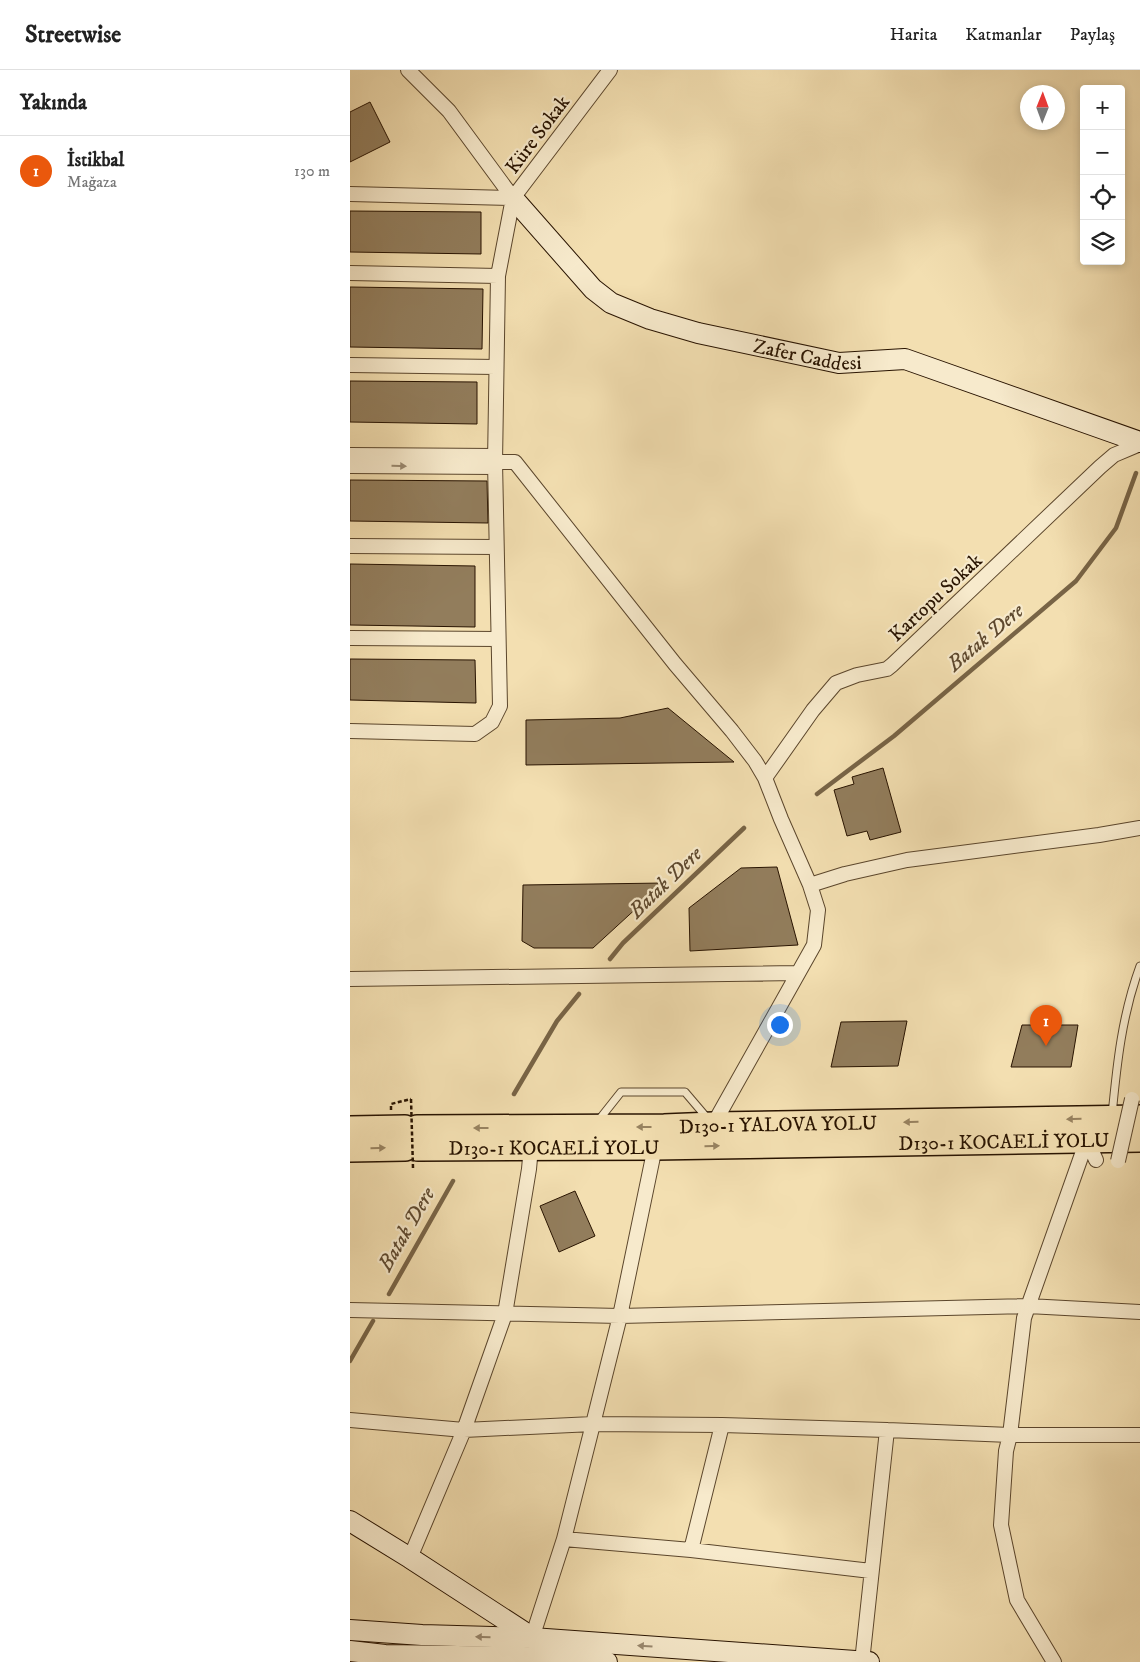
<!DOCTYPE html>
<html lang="tr">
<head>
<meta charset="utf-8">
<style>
	body { margin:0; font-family:"IM FELL DW Pica",serif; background:#f2f2f2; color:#222 }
	.controls { position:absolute; right:15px; top:15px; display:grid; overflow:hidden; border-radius:5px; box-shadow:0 2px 8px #0003 }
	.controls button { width:45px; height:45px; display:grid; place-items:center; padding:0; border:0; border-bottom:1px solid #e0e0e0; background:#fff; color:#222; font:25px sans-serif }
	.compass { position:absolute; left:670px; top:15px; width:45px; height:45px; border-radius:50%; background:#fff; box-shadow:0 2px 8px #0003; rotate:1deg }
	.you { position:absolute; left:429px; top:954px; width:18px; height:18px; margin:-12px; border:4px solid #fff; border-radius:50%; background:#1a73e8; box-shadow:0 0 0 8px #1a73e833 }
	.badge { display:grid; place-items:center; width:32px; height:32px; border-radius:50%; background:#ea580c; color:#fff; font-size:16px; font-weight:700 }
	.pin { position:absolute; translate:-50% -41px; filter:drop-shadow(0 1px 2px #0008) }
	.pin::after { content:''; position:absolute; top:26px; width:18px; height:15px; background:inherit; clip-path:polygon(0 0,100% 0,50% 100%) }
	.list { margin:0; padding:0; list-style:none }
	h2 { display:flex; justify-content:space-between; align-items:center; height:65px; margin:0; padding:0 20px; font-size:21px }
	h2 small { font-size:16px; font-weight:400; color:#767676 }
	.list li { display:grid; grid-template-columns:32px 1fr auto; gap:15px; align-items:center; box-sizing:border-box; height:70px; padding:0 20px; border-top:1px solid #e0e0e0 }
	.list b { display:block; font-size:19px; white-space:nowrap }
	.list p { margin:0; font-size:16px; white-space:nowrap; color:#767676 }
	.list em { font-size:16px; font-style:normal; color:#767676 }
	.icon { flex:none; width:28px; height:28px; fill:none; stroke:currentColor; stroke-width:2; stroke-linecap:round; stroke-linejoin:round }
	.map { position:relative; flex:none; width:790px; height:1592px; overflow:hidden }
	header { display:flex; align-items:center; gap:30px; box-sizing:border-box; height:70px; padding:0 25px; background:#fff; border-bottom:1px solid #e0e0e0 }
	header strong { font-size:24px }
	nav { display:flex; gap:28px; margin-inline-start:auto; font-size:18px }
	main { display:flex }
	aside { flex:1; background:#fff }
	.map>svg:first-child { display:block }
</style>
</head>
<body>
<header>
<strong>Streetwise</strong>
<nav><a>Harita</a><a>Katmanlar</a><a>Paylaş</a></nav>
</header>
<main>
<aside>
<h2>Yakında<small></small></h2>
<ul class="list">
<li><span class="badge">1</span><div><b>İstikbal</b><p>Mağaza</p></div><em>130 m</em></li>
</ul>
</aside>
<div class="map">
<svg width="790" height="1592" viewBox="0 0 790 1592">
	<rect width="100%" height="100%" fill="#f3dfb1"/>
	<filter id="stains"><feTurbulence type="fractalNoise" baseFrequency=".004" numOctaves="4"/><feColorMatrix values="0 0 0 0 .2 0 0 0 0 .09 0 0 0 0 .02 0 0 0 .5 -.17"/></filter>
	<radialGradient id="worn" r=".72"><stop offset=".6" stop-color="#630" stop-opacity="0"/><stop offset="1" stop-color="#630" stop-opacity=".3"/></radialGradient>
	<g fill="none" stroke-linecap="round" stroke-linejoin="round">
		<path stroke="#786446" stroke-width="4.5" d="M467 724 544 666 726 511 766 458 786 403
			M260 889 273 873 394 758
			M164 1024 207 951 229 924
			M39 1224 103 1111
			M0 1291 23 1251"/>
	</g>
	<path fill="#927d5c" stroke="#281300" d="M20 32 40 72 0 92V42Z
		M0 141 131 142V184L0 182Z
		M0 217 133 219 132 279 0 277Z
		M0 311 127 312V354L0 352Z
		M0 410 137 411 138 453 0 451Z
		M0 494 125 496V557L0 555Z
		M0 589 125 590 126 633 0 630Z
		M318 638 384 692 176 695V650L270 648Z
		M533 698 551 762 520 770 517 761 497 766 484 720 504 714 502 707Z
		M427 797 448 875 340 881 339 838 391 798Z
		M314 813 243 878H184L172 871 173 815Z
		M557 951 548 996 481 997 491 952Z
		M672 955H728L721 997H661Z
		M225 1121 245 1166 209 1182 190 1136Z"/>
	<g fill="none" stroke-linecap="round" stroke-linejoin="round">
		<g stroke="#5b462c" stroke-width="9">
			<path id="lane" d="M762 1045C767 993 772 945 790 896
				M248 1051 271 1022H335L358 1049"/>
		</g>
		<g stroke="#5b462c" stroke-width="16">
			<path id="street" d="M0 124 163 128 260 0
				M0 203 148 206
				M0 295 146 297
				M0 385 145 386
				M145 392H165L325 594 382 661 405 691 415 708 431 749 460 815 468 840 464 875 363 1055
				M0 396 145 397
				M0 476 146 477
				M0 568 148 569
				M0 661 125 664 142 652 150 636 145 392 148 206 163 128 99 41 58 0
				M415 708 463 640 486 613 507 605 537 599 542 595 750 397 764 385 790 374
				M460 815 495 804 557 790 749 765 790 758
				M0 909 448 903
				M737 1070 746 1090
				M0 1240 270 1246 678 1236 790 1242
				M0 1350 114 1360 243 1354 372 1355 537 1360 660 1365H790
				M214 1469 341 1480 521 1501
				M341 1480 372 1355
				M60 1488 114 1360 155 1244 179 1099 181 1077
				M182 1568 214 1469 243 1354 270 1246 305 1077
				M512 1592 537 1360
				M704 1592 667 1530 651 1455 656 1381 660 1365 674 1248 737 1070"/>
		</g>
		<g stroke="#281300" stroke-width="22">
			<g id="secondary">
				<path id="s1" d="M163 128 243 219 261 233 300 249 348 263 489 293 555 289 790 372"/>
				<path d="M0 1451 60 1488 220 1592"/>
				<path d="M0 1560 72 1565 182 1568 519 1592"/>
				<path d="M0 1581 35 1585 173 1587 257 1592"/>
			</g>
		</g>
		<g stroke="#281300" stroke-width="28">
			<g id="highway">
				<path id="s2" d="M67 1058 314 1057 363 1055 790 1048"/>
				<path d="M0 1059 55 1058"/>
				<path id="s3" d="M68 1078 305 1077 790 1069"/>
				<path d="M0 1079 55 1078"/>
			</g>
		</g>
		<path stroke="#281300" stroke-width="2.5" stroke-dasharray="4 2.5" stroke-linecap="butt" d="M41 1040V1034L61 1029"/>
		<use href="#lane" stroke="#f7eacc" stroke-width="7"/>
		<use href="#street" stroke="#f7eacc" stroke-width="14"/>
		<use href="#secondary" stroke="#f7eacc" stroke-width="20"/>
		<use href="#highway" stroke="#f3dfb1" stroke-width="25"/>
		<g stroke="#5b462c" stroke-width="16" stroke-linecap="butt">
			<path id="street-bridge" d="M768 1091 782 1029"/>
		</g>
		<path stroke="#281300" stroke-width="2.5" stroke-dasharray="4 2.5" stroke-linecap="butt" d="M61 1029 63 1098"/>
		<use href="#street-bridge" stroke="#f7eacc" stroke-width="14"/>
	</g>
	<defs><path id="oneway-solid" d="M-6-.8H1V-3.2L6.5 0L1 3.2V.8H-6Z" transform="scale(1.25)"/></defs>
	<g fill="#9a8970">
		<use href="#oneway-solid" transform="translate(49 396) rotate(1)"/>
		<use href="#oneway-solid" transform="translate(133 1567) rotate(-179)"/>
		<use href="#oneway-solid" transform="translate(295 1576) rotate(-176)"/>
	</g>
	<g fill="#988361">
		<use href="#oneway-solid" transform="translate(724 1049) rotate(179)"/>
		<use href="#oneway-solid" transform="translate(561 1052) rotate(179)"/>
		<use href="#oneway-solid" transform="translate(294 1057) rotate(180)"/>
		<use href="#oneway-solid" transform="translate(131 1058) rotate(180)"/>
		<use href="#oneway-solid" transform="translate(362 1076) rotate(-1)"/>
		<use href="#oneway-solid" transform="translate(28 1078) rotate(-1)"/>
	</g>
	<g text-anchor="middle" stroke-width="4.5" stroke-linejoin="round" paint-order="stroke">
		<g font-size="20" fill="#281300" stroke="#f7eacc">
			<text transform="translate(187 64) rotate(-53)" y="7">Küre Sokak</text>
			<text dy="7" stroke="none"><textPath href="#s1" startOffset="348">Zafer Caddesi</textPath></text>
			<text transform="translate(585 527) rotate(-43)" y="7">Kartopu Sokak</text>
			<text dy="7" stroke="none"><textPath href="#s2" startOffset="361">D130-1 YALOVA YOLU</textPath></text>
			<text dy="7" stroke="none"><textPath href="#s3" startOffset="586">D130-1 KOCAELİ YOLU</textPath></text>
			<text dy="7" stroke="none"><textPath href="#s3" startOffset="136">D130-1 KOCAELİ YOLU</textPath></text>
		</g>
		<g font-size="21" font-style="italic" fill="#5e492f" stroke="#f7eacc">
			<text transform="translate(635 567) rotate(-40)" y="7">Batak Dere</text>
			<text transform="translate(315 812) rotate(-44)" y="7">Batak Dere</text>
			<text transform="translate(56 1159) rotate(-60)" y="7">Batak Dere</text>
		</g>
	</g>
	<rect width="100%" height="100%" filter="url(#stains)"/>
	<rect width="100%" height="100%" fill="url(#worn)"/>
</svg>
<div class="controls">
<button>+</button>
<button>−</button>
<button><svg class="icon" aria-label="locate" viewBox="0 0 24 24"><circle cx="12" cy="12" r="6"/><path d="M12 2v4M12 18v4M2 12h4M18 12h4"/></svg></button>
<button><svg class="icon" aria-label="layers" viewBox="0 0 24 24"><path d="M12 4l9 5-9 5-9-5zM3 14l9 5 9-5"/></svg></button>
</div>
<svg class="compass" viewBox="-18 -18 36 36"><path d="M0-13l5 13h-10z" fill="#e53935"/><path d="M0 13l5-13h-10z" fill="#767676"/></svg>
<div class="you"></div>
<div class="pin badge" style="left:696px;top:976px">1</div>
</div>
</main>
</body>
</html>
